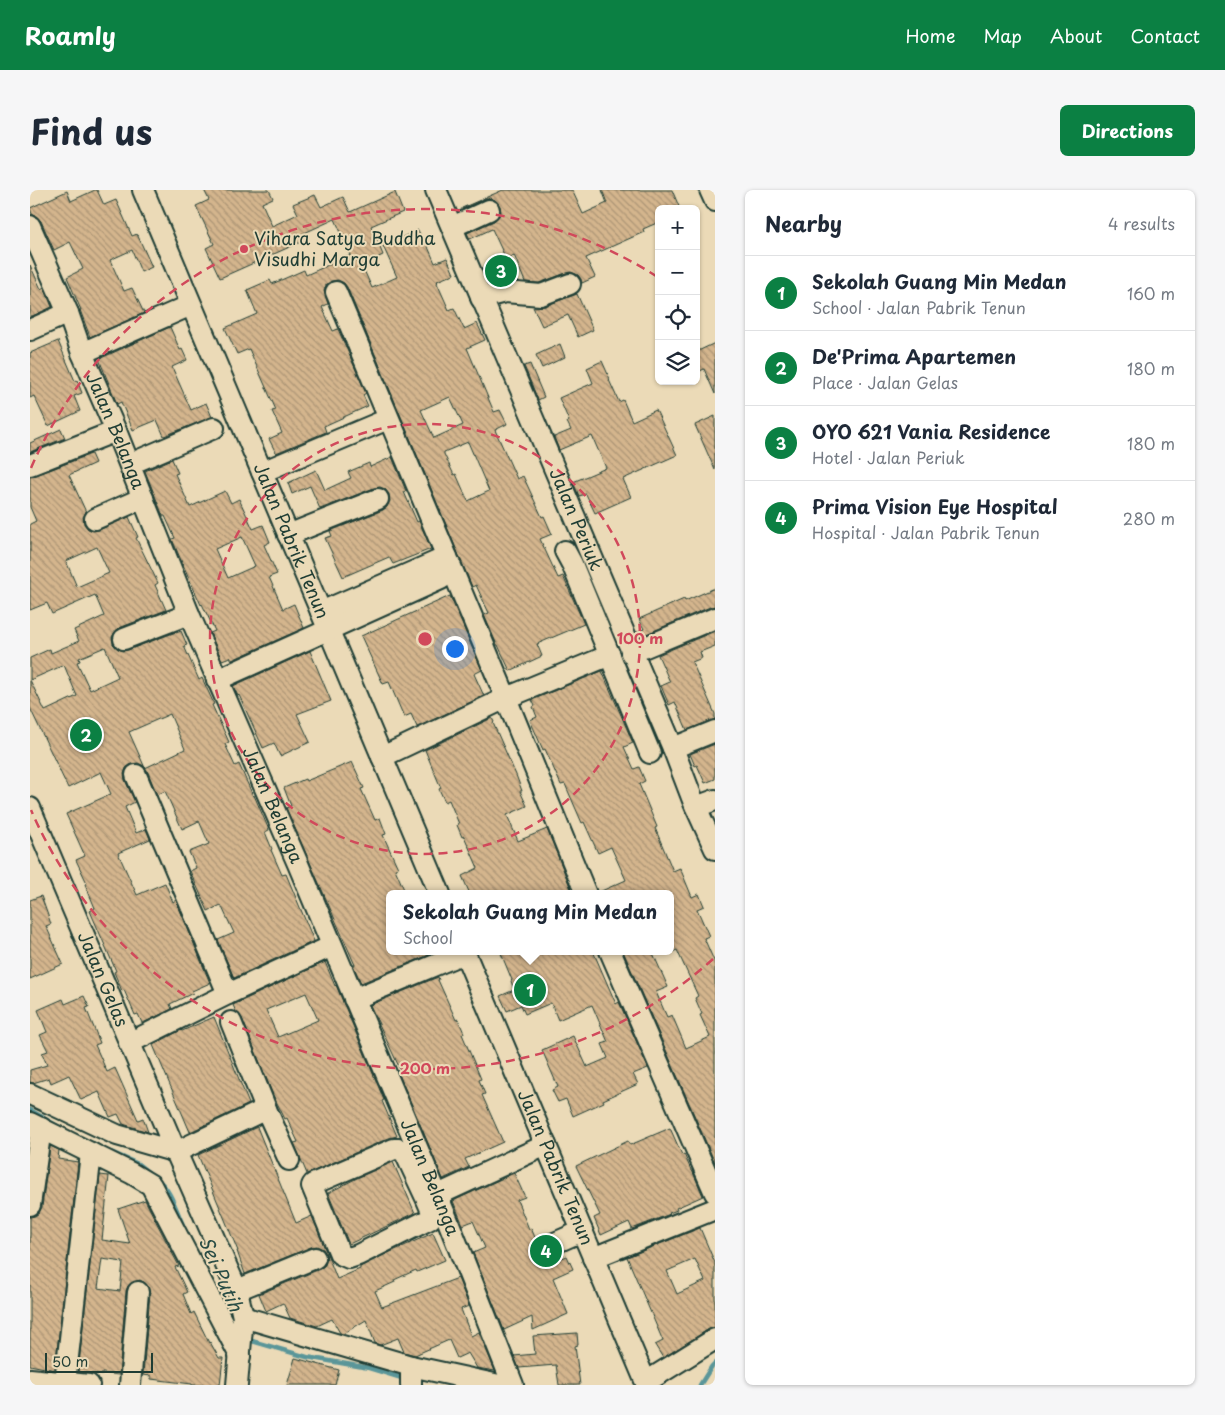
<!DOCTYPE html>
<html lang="en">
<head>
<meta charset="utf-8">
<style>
	body { margin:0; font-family:"Playpen Sans",sans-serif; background:#f6f6f7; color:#1f2937 }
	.controls { position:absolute; right:15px; top:15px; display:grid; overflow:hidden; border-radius:8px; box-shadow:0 1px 4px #0004 }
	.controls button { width:45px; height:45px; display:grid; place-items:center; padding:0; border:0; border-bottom:1px solid #e0e1e3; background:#fff; color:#1f2937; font:25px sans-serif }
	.scale { position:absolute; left:15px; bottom:12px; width:108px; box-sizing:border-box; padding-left:5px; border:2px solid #1f3d34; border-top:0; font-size:14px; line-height:18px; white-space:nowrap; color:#1f3d34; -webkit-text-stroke:4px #ebdab7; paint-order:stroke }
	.you { position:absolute; left:424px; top:458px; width:18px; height:18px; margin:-12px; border:4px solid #fff; border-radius:50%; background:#1a73e8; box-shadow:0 0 0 8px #1a73e833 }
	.badge { display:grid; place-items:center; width:32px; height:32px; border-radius:50%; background:#0b8043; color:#fff; font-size:16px; font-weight:700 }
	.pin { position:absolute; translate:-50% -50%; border:2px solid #fff; box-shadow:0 1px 5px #0006 }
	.popup { position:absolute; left:356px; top:700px; width:288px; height:65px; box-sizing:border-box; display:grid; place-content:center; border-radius:8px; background:#fff; filter:drop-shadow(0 1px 4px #0005); font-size:16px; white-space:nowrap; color:#747a83 }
	.popup b { font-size:19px; color:#1f2937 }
	.popup::after { content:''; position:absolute; left:50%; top:100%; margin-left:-10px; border:10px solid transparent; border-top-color:#fff }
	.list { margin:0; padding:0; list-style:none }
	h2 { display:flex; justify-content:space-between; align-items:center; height:65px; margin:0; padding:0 20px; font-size:21px }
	h2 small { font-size:16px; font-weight:400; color:#747a83 }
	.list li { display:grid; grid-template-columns:32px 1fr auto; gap:15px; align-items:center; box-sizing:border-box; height:75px; padding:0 20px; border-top:1px solid #e0e1e3 }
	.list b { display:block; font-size:19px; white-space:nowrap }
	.list p { margin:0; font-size:16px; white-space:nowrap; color:#747a83 }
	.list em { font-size:16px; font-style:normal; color:#747a83 }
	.icon { flex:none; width:28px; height:28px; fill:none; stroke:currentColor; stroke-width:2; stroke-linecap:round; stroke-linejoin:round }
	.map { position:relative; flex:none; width:685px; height:1195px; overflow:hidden; border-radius:8px }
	header { display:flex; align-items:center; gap:30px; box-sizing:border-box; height:70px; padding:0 25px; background:#0b8043; color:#fff }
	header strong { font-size:24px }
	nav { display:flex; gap:28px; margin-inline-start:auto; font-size:18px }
	.intro { display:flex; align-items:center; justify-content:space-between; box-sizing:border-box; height:120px; padding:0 30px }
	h1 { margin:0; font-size:35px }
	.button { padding:12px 22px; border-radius:8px; background:#0b8043; color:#fff; font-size:18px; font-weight:700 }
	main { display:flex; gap:30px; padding:0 30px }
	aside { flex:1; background:#fff; border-radius:8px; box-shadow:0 1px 4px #0004 }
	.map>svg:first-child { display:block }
</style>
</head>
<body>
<header>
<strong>Roamly</strong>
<nav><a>Home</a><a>Map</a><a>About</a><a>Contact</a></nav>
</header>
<div class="intro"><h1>Find us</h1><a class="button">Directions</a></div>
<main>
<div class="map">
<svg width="685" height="1195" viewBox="0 0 685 1195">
	<defs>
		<pattern id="building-back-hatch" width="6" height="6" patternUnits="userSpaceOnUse" patternTransform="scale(1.25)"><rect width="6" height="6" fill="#d4b58d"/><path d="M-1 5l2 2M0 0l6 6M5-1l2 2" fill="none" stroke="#ab9474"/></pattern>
	</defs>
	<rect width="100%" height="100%" fill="#ebdab7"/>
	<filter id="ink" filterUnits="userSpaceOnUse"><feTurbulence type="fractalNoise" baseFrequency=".02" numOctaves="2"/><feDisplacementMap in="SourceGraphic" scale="10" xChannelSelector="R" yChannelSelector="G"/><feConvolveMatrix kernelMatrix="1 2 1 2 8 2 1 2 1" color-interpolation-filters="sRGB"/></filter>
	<g filter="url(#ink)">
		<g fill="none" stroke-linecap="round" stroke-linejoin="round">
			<path stroke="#5a9699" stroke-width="4.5" d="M0 920 29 937
				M81 962 108 974 118 982
				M126 988C141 999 146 1020 153 1035
				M215 1149 277 1167 339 1178 375 1189
				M670 1195 682 1176 685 1173"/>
		</g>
		<path fill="url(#building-back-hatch)" stroke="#1f3d34" fill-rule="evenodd" d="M65 0H67L74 15 86 10 102 46 107 44 122 77 111 82 102 60 80 70 94 101 102 98 114 123 60 147 50 120H51L37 87 53 79 40 52 24 60 11 31 7 27 2 24 0 18 37 1 41 11Z
			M174 0H239L243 8 232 13 242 36 268 24 263 14 285 5 291 17 313 7 320 22 365 2 373 22 341 36 353 65 334 74 335 77 333 78 342 98 367 87 353 56 388 40 393 51 395 50 405 73 417 68 424 84 407 91 408 92 407 93 419 120 424 118 434 139 447 133 455 150 437 158 464 222 470 220 477 234 465 240 487 289 493 286 512 327 514 326 522 344 510 349 528 388 533 386 554 434 507 454 512 466 480 481 468 455H467L454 425 459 423 446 395 442 397 317 97 314 93 308 90 301 91 296 95 294 101 298 114 292 117 303 141 308 139 336 203 333 205 338 216 294 236 296 242 246 263 239 249 252 243 242 221 246 220 219 159 207 164 195 138 227 124 217 100 240 90 242 94 274 80 276 85 321 65 305 29 270 45 273 51 190 88 176 58 184 54 166 16 179 10ZM420 207 433 235 404 248 391 220ZM438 252 459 301 438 311 426 284 424 285 414 264V262Z
			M473 0H542L553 24 577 13 572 0H642L650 19H629V32L613 39 614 42 556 68 565 87 552 93 551 89 548 85 541 82 536 83 509 93 495 92 484 65 476 69 462 39 440 49 437 43 464 31 468 27 471 22 470 16 465 10 460 8 454 9 432 19V18Z
			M0 75 11 99 14 97 22 117 0 127Z
			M547 104 563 140 548 147 538 125 512 136 503 117 515 116Z
			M140 137 150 160 152 159 157 170 142 177 161 220 176 213 182 227 134 246 127 230 103 240 91 212 87 214 69 169Z
			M28 151 45 191 47 190 52 203 44 206 50 221 18 236 4 206 0 208V163Z
			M685 153V204L674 179 666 183V162Z
			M530 154 535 167 512 178 506 165Z
			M572 171 580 189 579 190 589 212 593 210 602 231 626 220 647 265 593 289 601 307 565 323 556 304 549 306 543 292 576 278 562 246 529 260 524 247 541 240 537 232 539 231 529 208 563 193 557 178Z
			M500 174 514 207 508 210 494 176Z
			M685 226V280L665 235Z
			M31 239 35 248 0 262V253Z
			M61 264 65 273 39 285 56 322 53 327 54 334 58 339 63 341 69 340 99 327 108 347 106 348 128 393 125 395 136 420 89 438 85 442 82 447 83 454 87 458 92 461 98 460 146 442V443L151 441 157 455 154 456 169 490 172 488 184 514 182 515 199 552 195 554 205 576 209 574 223 606 224 605 239 640 235 642 242 659 241 660 252 685 256 684 284 751 204 788 188 750 204 743 191 715 178 721 160 681 166 678 159 662 179 654 169 631 152 639 135 601 127 605 117 580 114 576 108 573 101 574 96 578 94 584 95 590 105 612 95 617 106 643 116 639 120 649 88 663 107 705 135 693 143 712 146 710 180 793 162 801 163 803 140 814 142 819 113 833H112L108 824 105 825 94 800 92 801 84 782 86 781 60 721 65 718 55 694 57 693 46 670 55 666 36 624 81 604 71 582 38 598 0 518V468L20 459 21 463 49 451 44 440 74 426 65 405 22 424 17 413 0 420V334L6 331 0 317V287L4 286ZM67 357 79 383 47 397 36 371ZM75 457 88 487 60 500 47 472 50 471 49 468ZM34 475 47 506 15 521 0 490ZM140 524 155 559 115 578 99 542Z
			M362 267 376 301 374 302 387 332 389 331 401 359 363 374 359 367 313 387 295 348 302 346 300 341 353 320 357 317 360 311 359 304 355 299 350 297 344 298 290 319 280 296 262 304 258 293 286 280 295 300 321 288 318 282 339 273 340 277Z
			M142 269 148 283 145 284 160 317 195 301 201 313 209 309 223 339 233 335 240 352 234 355 247 384 239 387 253 419 264 414 274 438 202 470 200 467 192 470 180 443 185 441 172 414 171 415 150 368 142 349 145 348 135 326H133L115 281ZM212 347 225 376 198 388 185 359Z
			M685 398V416L680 417 609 447 607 442 614 439 609 429 654 409 655 411Z
			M420 406 452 480 444 484 454 506 387 537 381 524 374 527 359 492 353 494 331 446Z
			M685 441V456L670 462 672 468 662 472 685 524V529L657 540 645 512 639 515 631 496 640 492 628 465Z
			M280 461 301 511 267 524 280 552 250 566 244 553 233 558 209 505 208 506 203 496Z
			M572 481 603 553 594 557 604 579 609 577 615 591 609 594 627 637 625 638 643 681 650 678 662 707 669 704 674 716 667 719 679 746 674 748 685 773V973L593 761H622L638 797 626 802 637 827 642 825 656 858 680 847 670 825 672 824 665 808 668 806 647 760 640 763V704H568L567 703 596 690 581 657 568 663 554 632 552 633 535 594 531 595 515 559 513 560 500 530 507 527 503 517 505 516 502 510Z
			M462 528 464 532 463 533 486 585 492 601H490L497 616 477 625 488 651 517 639 543 704H440L432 686 448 678 434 646 432 647 427 635 429 634 419 610 415 612 409 599 411 598 395 560Z
			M685 554V589L675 593 667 575 665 576 660 564Z
			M322 572 334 598 331 599 345 630 350 628 356 644 353 645 368 678 365 679 376 704H360V761H397L399 765 331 793 323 775H325L256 618 261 616 254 598 275 589 276 591Z
			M11 706 21 734 16 736 33 774 0 789V710Z
			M470 761H563L586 814 589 812 618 878 603 884 608 894 573 910 574 912 543 926 536 909 528 912 522 900 528 897 512 860 543 846 557 877 578 868 572 854 578 852 562 815 528 830 521 813 495 824 491 815 477 821 470 806 484 800 481 791 482 790Z
			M295 772 305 796 306 795 354 910 352 911 367 946 359 948 277 984 264 953 268 952 257 928 255 929 243 905 212 828 206 822 203 815ZM276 803 288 830 248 847 236 820Z
			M408 787 409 790H408L426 830 428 829 434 843 432 844 451 889 449 890 455 904 452 905 473 952 435 969 439 977 413 989 368 882 371 881 340 815Z
			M54 806 59 817 56 818 70 853 65 855 77 882 85 878 108 930 113 928 118 942 93 934 88 924 80 927 69 902 51 910 39 885 21 893 19 888 3 893 0 892V880L17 875 12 863 18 861 10 845 17 842 8 820 33 809 35 814Z
			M184 827 219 914 160 942 123 855 151 840 152 841Z
			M227 937 266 1033 282 1026 307 1089 330 1079V1077L356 1064 403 1043 415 1070 387 1082 386 1080 364 1090 365 1092 345 1101 352 1117 428 1088 439 1116 431 1119 441 1146 449 1142 465 1181 447 1178 438 1163 427 1168 419 1150 385 1165 374 1162 368 1148 350 1155 345 1153 336 1130 313 1144 310 1143 302 1129 287 1136 260 1128 253 1113 236 1121 229 1104 290 1079 295 1075 297 1069 296 1064 293 1059 287 1056 281 1057 215 1084 207 1061H208L168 965Z
			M640 938 652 965 654 964 661 980H662L673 1006 646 1018 647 1020 639 1023 640 1024 602 1039 599 1032 571 1045 564 1028 570 1025 546 976 598 951 600 955Z
			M20 956 29 960 28 969 48 972 25 1180 0 1175V1027L5 1026 9 1023 12 1017Z
			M363 972 385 1023 319 1054 298 1003 327 988Z
			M484 983 495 1007 487 1010 499 1039 501 1038 507 1052 506 1055 507 1061 514 1067 517 1074 537 1066 543 1079 523 1088 538 1124 503 1140 502 1127 474 1140 443 1063 455 1058 443 1031 433 1035 423 1011Z
			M70 985 79 986 72 1050 100 1054 88 1019 115 1010 149 1076 145 1077 157 1102 153 1104 161 1124 164 1122 179 1153 180 1152 189 1168H193L190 1195H162V1194L121 1189V1186L113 1185 120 1103 118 1097 115 1093 110 1090 103 1092 98 1096 96 1101 89 1185 72 1183V1185L48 1182ZM72 1069 93 1072 90 1101 68 1098Z
			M670 1038 685 1073V1137L679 1139 633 1168 625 1155 633 1151 597 1067ZM665 1069 675 1091 647 1104 637 1081Z
			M547 1143 548 1155 545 1156 550 1195H529L526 1175 489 1178 484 1166 505 1164 503 1146Z
			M265 1168 309 1180 305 1195H257Z"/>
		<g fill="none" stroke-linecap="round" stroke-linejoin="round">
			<g stroke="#1f3d34" stroke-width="24">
				<g id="minor">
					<path id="s1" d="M113 0 410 704"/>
					<path id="s2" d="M406 0 643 558 664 613 685 659"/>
					<path d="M680 0 685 11"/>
					<path id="s3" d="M0 36 38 123 52 163 86 241 159 424 268 674 418 1031 483 1195"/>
					<path d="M422 37 459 20"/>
					<path d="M306 102 476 508 556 704"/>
					<path d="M451 108 475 102 511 105 540 94"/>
					<path d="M0 140 38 123"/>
					<path d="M52 163 161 115"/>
					<path d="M100 274 184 238"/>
					<path d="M0 275 86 241"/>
					<path d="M232 282 358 229"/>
					<path d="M65 329 113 308"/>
					<path d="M258 345 348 309"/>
					<path d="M535 361 542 374 620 563"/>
					<path d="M291 422 417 367"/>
					<path d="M94 449 159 424"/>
					<path d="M601 463 685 428"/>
					<path d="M187 490C261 456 336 423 411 389"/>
					<path d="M643 558 685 541"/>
					<path d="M352 567 476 508 580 465"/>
					<path d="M106 585 198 804"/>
					<path d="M666 617 685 610"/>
					<path id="s4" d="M0 618 146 962 207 1100 213 1127 207 1195"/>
					<path id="s5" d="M434 761 617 1195"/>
					<path d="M580 761 685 1003"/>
					<path d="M324 809 434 763"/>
					<path d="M201 832 236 919 259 970"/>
					<path d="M99 853 198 804 302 756"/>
					<path d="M0 904 87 945 146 962"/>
					<path d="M0 933 101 983 121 995 210 1166"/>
					<path d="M146 962 236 919"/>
					<path d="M397 1010 403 1024 400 1029 328 1065 319 1068 310 1064 282 996 283 994 364 959H369L375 963 397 1010 516 955"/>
					<path d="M0 1015 11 938"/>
					<path d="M518 1056 552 1041"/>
					<path d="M563 1068 685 1019"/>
					<path d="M207 1100 285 1068"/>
					<path d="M213 1127 381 1176 469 1195"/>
					<path d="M0 1189 59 1195"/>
					<path d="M616 1192 685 1149"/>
					<path d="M35 1193 61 963"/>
					<path d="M100 1195 108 1102"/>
					<path d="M381 1195V1176"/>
				</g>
			</g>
			<use href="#minor" stroke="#ebdab7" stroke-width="20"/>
		</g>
	</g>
	<g fill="none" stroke="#d1495b" stroke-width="2.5" stroke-dasharray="9 6">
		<circle cx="395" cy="449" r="215"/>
		<path d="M683 769A430 430 0 0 1 1 620M1 278A430 430 0 0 1 626 86"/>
	</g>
	<circle fill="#d1495b" stroke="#ebdab7" stroke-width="2" cx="214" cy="59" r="5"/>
	<g text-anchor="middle" stroke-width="4" stroke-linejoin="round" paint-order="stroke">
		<g font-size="18" fill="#1f3d34" stroke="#ebdab7" text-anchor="start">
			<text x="224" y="55">Vihara Satya Buddha<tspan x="224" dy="21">Visudhi Marga</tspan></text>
		</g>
		<g font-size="18" fill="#1f3d34" stroke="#ebdab7">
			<text dy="6" stroke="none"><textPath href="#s3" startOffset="222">Jalan Belanga</textPath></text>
			<text dy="6" stroke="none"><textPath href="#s2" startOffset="358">Jalan Periuk</textPath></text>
			<text dy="6" stroke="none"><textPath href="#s1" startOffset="381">Jalan Pabrik Tenun</textPath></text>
			<text dy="6" stroke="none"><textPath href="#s3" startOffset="628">Jalan Belanga</textPath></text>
			<text dy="6" stroke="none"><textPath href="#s4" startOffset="186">Jalan Gelas</textPath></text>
			<text dy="6" stroke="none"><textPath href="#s5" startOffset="235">Jalan Pabrik Tenun</textPath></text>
			<text dy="6" stroke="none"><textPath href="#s3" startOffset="1032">Jalan Belanga</textPath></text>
		</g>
		<g font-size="19" font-style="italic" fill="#294c45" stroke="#ebdab7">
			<text transform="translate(191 1084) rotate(66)" y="7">Sei Putih</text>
		</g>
	</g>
	<circle cx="395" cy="449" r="8" fill="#d1495b" stroke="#ebdab7" stroke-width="2.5"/>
	<g font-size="15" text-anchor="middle" font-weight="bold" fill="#d1495b" stroke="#ebdab7" stroke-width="4" stroke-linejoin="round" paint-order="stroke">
		<text x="610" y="454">100 m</text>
		<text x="395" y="884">200 m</text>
	</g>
</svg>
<div class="controls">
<button>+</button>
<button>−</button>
<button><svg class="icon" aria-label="locate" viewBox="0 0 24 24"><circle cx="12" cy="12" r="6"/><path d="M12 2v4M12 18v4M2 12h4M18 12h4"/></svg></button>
<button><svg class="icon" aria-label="layers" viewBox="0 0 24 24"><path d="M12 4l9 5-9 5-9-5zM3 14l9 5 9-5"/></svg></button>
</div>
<div class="scale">50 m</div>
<div class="you"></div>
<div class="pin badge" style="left:500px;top:800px">1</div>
<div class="popup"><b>Sekolah Guang Min Medan</b>School</div>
<div class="pin badge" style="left:56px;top:545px">2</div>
<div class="pin badge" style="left:471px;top:81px">3</div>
<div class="pin badge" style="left:516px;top:1061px">4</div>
</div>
<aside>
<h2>Nearby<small>4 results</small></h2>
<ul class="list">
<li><span class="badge">1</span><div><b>Sekolah Guang Min Medan</b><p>School · Jalan Pabrik Tenun</p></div><em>160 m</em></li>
<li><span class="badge">2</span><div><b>De'Prima Apartemen</b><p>Place · Jalan Gelas</p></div><em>180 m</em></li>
<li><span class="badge">3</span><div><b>OYO 621 Vania Residence</b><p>Hotel · Jalan Periuk</p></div><em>180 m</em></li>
<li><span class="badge">4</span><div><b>Prima Vision Eye Hospital</b><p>Hospital · Jalan Pabrik Tenun</p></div><em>280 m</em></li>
</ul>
</aside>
</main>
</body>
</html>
